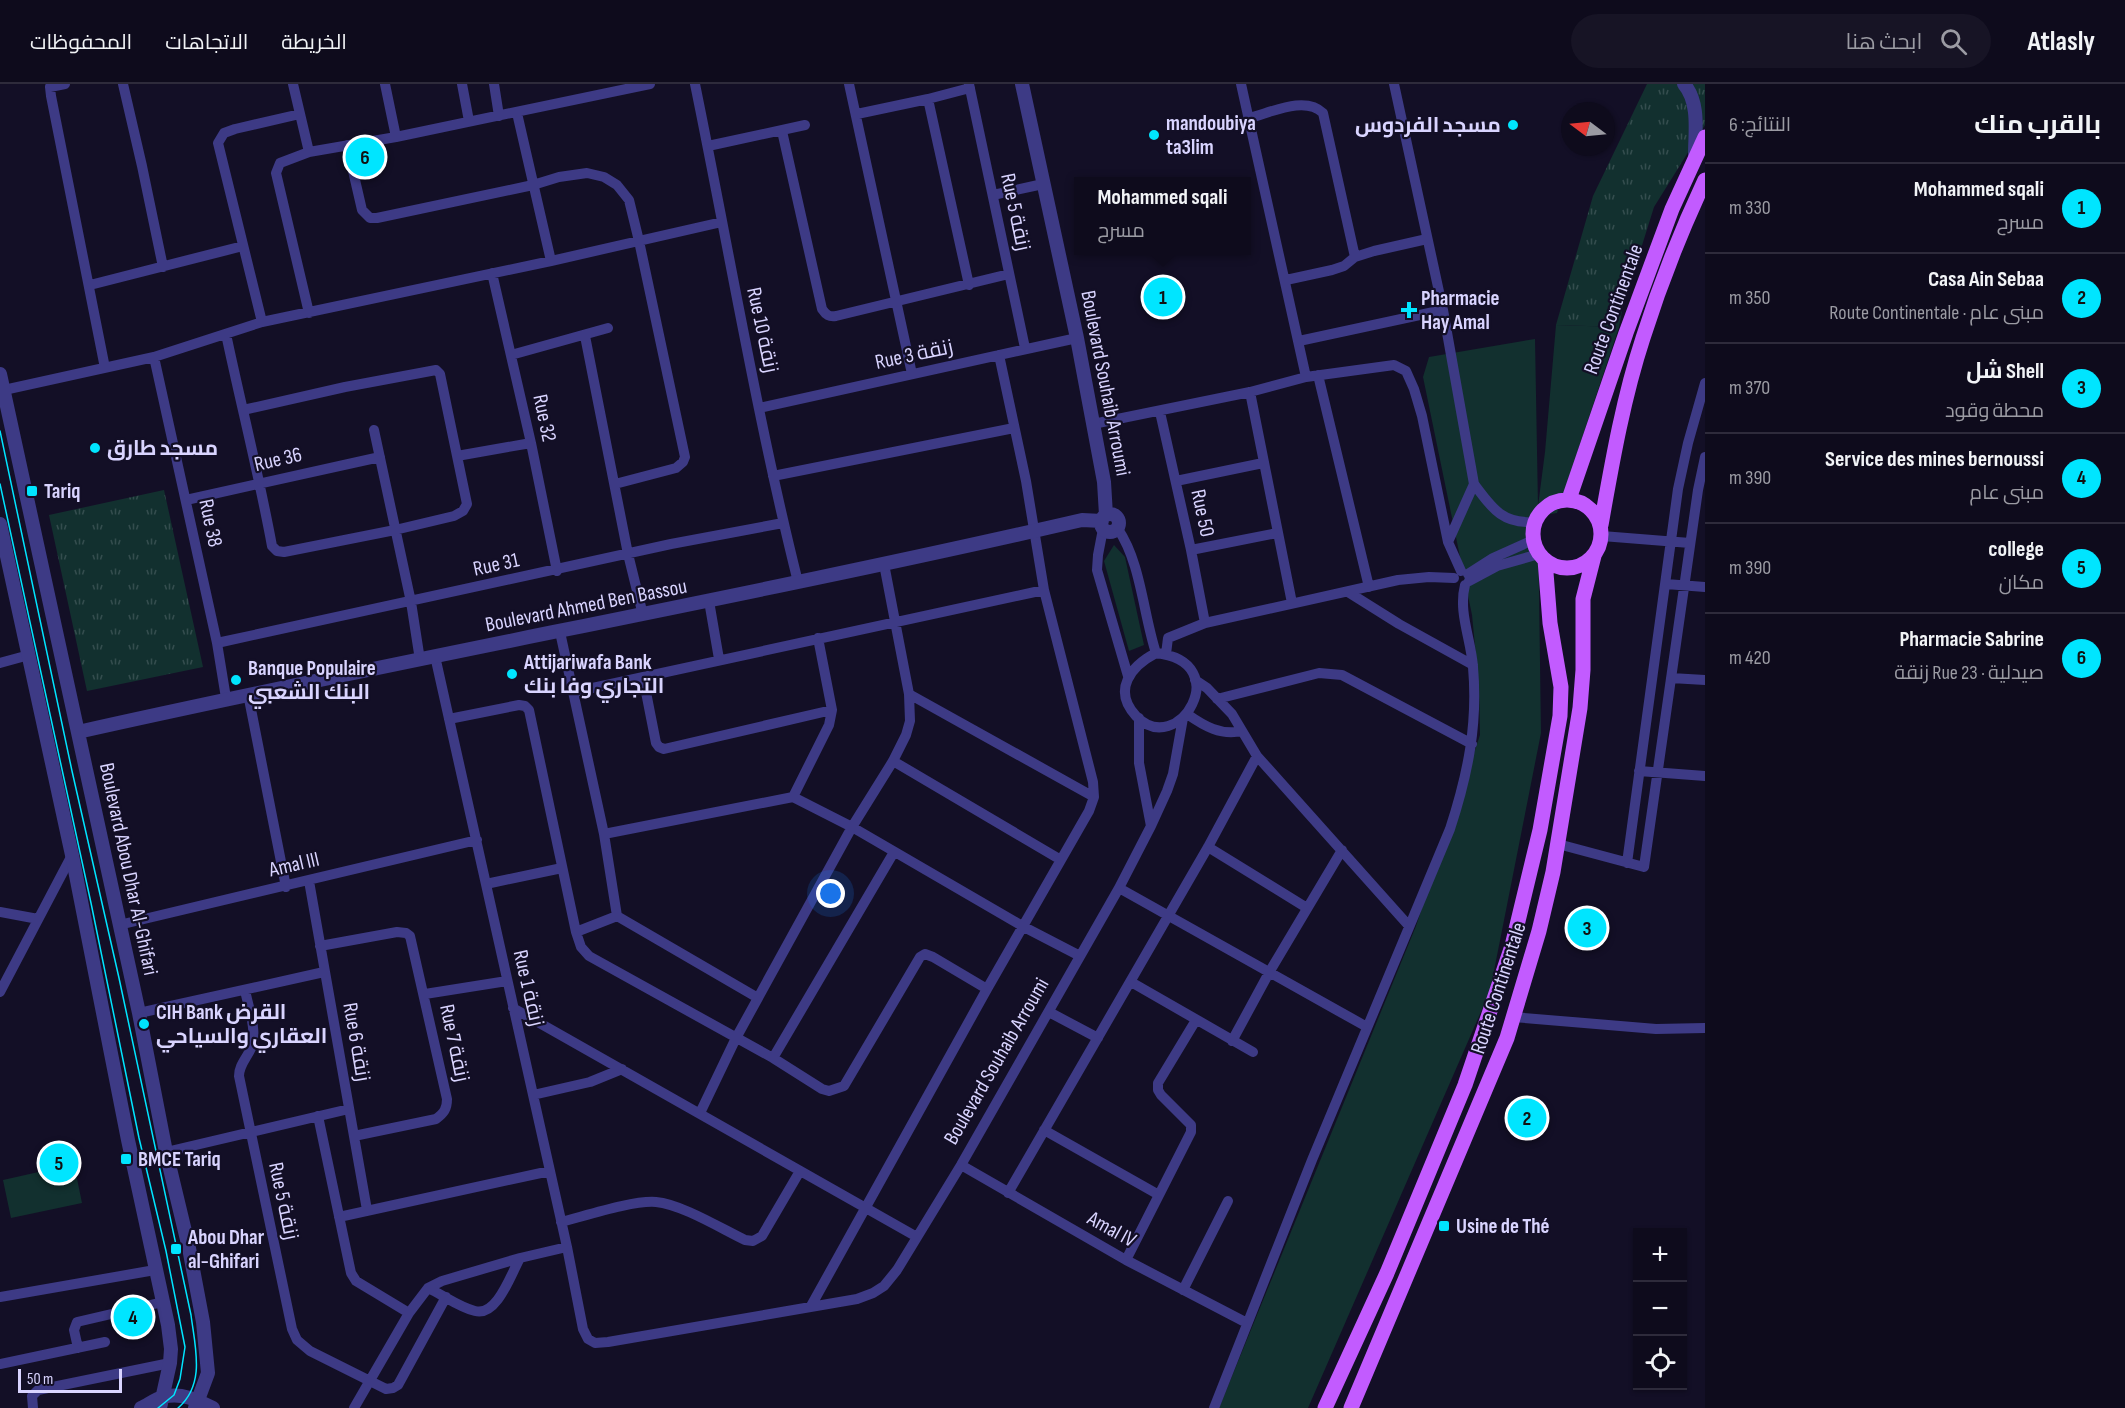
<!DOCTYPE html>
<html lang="ar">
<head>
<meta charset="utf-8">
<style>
	body { margin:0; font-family:"Sofia Sans Condensed",Cairo,sans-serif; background:#171425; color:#f1f3f6; direction:rtl }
	.controls { position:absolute; right:18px; bottom:18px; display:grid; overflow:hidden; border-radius:0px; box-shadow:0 2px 4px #0004 }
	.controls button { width:54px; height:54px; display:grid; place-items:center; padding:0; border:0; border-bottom:2px solid #2e2b3b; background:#0e0b1c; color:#f1f3f6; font:30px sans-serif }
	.compass { position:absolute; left:1561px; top:18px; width:54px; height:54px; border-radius:50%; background:#0e0b1c; box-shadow:0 2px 4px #0004; rotate:286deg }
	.scale { position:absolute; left:18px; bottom:15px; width:104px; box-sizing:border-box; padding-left:6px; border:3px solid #d9d4ff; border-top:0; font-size:16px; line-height:21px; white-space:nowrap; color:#d9d4ff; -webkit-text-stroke:4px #130f26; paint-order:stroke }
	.you { position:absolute; left:831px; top:810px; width:21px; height:21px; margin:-15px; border:4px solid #fff; border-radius:50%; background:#1a73e8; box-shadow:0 0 0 9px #1a73e833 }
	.badge { display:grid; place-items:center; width:39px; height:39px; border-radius:50%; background:#00e5ff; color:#111; font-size:20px; font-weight:700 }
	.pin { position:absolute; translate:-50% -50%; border:3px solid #fff; box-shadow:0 2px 6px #0006 }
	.popup { position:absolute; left:1074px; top:93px; width:177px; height:78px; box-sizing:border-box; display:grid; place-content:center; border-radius:0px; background:#0e0b1c; filter:drop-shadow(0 2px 4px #0005); font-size:20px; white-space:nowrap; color:#9b9ba3 }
	.popup b { font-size:22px; color:#f1f3f6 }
	.popup::after { content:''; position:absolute; left:50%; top:100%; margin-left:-12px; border:12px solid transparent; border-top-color:#0e0b1c }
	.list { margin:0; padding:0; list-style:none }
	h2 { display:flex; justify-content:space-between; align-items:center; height:78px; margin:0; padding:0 24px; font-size:26px }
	h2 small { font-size:20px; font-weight:400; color:#9b9ba3 }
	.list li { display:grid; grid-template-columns:39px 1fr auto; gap:18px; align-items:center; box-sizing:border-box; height:90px; padding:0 24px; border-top:2px solid #2e2b3b }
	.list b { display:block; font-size:22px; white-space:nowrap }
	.list p { margin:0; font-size:20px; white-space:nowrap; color:#9b9ba3 }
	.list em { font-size:20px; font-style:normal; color:#9b9ba3 }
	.icon { flex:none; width:33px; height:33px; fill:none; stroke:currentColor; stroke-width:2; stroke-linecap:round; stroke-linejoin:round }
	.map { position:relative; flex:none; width:1705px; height:1324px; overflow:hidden; direction:ltr }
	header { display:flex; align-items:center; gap:36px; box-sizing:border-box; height:84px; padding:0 30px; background:#0e0b1c; border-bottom:2px solid #2e2b3b }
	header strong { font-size:28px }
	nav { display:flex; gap:33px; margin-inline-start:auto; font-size:21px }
	.search { width:420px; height:54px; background:#171425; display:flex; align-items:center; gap:15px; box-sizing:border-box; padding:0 21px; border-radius:33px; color:#9b9ba3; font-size:22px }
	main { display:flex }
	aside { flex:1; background:#0e0b1c }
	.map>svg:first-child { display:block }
</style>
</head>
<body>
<header>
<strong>Atlasly</strong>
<div class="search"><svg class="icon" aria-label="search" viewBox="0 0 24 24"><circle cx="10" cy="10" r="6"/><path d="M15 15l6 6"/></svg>ابحث هنا</div>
<nav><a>الخريطة</a><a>الاتجاهات</a><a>المحفوظات</a></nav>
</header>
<main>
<aside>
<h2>بالقرب منك<small>النتائج: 6</small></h2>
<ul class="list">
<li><span class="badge">1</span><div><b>Mohammed sqali</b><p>مسرح</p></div><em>330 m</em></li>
<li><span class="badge">2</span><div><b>Casa Ain Sebaa</b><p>مبنى عام · Route Continentale</p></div><em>350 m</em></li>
<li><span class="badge">3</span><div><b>Shell شل</b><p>محطة وقود</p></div><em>370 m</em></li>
<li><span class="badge">4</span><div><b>Service des mines bernoussi</b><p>مبنى عام</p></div><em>390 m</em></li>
<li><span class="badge">5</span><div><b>college</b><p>مكان</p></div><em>390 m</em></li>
<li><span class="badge">6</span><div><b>Pharmacie Sabrine</b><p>صيدلية · Rue 23 زنقة</p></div><em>420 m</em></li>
</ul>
</aside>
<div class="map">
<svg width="1705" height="1324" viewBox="0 0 1705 1324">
	<defs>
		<pattern id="park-tufts" width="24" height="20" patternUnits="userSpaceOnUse" patternTransform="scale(1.5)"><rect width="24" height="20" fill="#12302f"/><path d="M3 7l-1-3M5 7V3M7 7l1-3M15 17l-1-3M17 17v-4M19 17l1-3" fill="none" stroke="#344d4e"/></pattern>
	</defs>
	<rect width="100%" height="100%" fill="#130f26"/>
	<path fill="#12302f" d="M1556 241 1619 243 1557 429 1550 430 1538 437 1541 649 1490 907 1308 1324H1219L1416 842 1480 651 1479 603 1472 531 1423 293 1429 273 1535 255 1538 422 1545 368Z
		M1114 461 1125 473 1144 561 1129 567 1104 477Z
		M74 1080 82 1119 11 1134 3 1096Z"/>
	<path fill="url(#park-tufts)" d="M1647 0H1705V41L1654 123 1623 222 1619 243 1556 241 1593 112Z
		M164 406 203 583 87 607 49 431Z"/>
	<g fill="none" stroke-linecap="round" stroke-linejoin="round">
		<path stroke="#3d3a85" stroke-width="10" d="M65 0 50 3 51 12 105 284
			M123 0 142 82 163 183
			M293 0 309 68
			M385 0 396 53
			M462 0 469 37
			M494 0 499 32
			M695 0C729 166 757 334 798 498
			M849 0 912 290
			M969 0 1025 264
			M1241 0 1306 293
			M1394 0 1443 226 1474 400C1492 424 1502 440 1535 438
			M928 15 969 201
			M517 29 551 177
			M857 30 928 15 970 4
			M1249 34C1270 29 1305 11 1323 29L1355 173
			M782 47 822 225C826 231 829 233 836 232L1009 190
			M347 61 362 126 370 134H377L533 101 559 93 587 89 604 93 617 101 629 116 639 157 685 373 683 378 676 384 615 400
			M708 62 805 41
			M993 111 1043 100
			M492 189 531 359 557 487
			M1286 196 1332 186 1344 182 1355 173 1374 167 1427 155
			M90 201 243 162
			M309 229 276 89 280 79 309 68 396 53 650 0
			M262 238 218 59 224 49 235 45 300 30
			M226 250C241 321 259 391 272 462L277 467 284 468 395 446 454 432 463 427 467 420 440 290 436 286 345 303 243 326
			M585 252 628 470 643 531
			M1299 257 1443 226
			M511 271 608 244
			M154 273 217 559 226 614
			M1318 291 1369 503
			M4 306 154 273 262 238 551 177 722 138
			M1250 308 1292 519
			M759 324 1077 254
			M1160 328 1191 466 1205 539
			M1093 340 1250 308 1306 293 1394 281 1406 287 1414 305 1422 332 1448 458 1461 487
			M374 346 411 518 420 576
			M457 372 531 359
			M773 392 1014 344
			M1176 397 1263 379
			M186 416 380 373
			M1103 445 1098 471 1097 486 1128 592
			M1118 445C1141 479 1143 529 1156 569
			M1602 452 1690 459
			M1448 458 1474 400
			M1191 466 1277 449
			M1468 490 1493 474 1533 456
			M1469 497 1497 482 1539 470
			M1666 500 1705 503
			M1348 508 1399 540 1473 581
			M709 517 719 575
			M560 548 604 750 617 832
			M217 559 671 460 783 439
			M1156 569C1237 578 1178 676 1136 632 1112 606 1131 582 1156 569Z
			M1166 570 1168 554 1205 539 1398 496 1429 493 1454 494
			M435 572 567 1163 583 1245 588 1255 595 1259 608 1258 857 1215 873 1209 884 1202 897 1186 961 1081 1119 804 1151 742 1167 707 1173 690 1183 634
			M0 579 29 571
			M643 593 656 659 659 663 664 665 832 626
			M1671 594 1705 596
			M1195 596 1207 604 1232 630 1257 672 1409 842
			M574 608 1044 506
			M248 610 286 803
			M909 610 1094 713
			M1217 615 1319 589 1342 591 1472 660
			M1187 630C1204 642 1221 652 1242 647
			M1139 634V679L1151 742
			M449 635 519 621 525 622 529 626 576 848 581 863 589 872 773 974 822 1005 829 1007 844 1002 920 873 925 870 933 873 987 905
			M893 677 1061 776
			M1639 687 1705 692
			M793 713 829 641 832 626 818 554
			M604 750 793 713 852 743 1024 843 1080 872
			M1558 760 1644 783 1698 406 1705 373
			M1208 763 1307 824
			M1627 779 1678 405 1688 359 1705 299
			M309 797 367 1126
			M486 800 562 784
			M1119 804 1367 943
			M0 828 38 835
			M119 841 477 756
			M576 848 617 832 758 914
			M320 862 397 848 406 849 410 852 447 1015C447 1025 444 1029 436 1035L354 1052
			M1131 898 1253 968
			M245 906C248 922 257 946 252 962 248 973 239 980 239 992L292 1245 297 1256 310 1267 386 1305 393 1304 398 1301 446 1213
			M0 908 72 771
			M425 910 507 897
			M513 924 917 1153
			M1049 928 1098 954
			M139 929 324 888
			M1513 933 1656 945 1705 944
			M1232 957 1270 887 1342 766
			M773 974 894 768
			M533 1011 590 998 622 985
			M700 1029 736 954 852 743 893 677 906 651 910 637 909 610 884 480
			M318 1032 351 1189 356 1197 409 1229
			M1044 1046 1159 1111
			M166 1068 349 1025
			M961 1081 1126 1176 1247 1239
			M1008 1109 1208 763 1257 672
			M339 1133 550 1087
			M561 1138C585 1132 634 1116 656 1118 681 1120 722 1145 745 1156L753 1157 762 1152 800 1087
			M1126 1176 1191 1048V1041L1161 1011 1158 1006V999L1196 936
			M428 1204C443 1211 459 1223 475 1227 497 1233 511 1190 520 1174
			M1183 1206 1228 1117
			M0 1213 155 1186
			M811 1222 987 905 1089 727 1094 713 1093 698 1044 506 1026 397 999 271
			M78 1264 74 1246 77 1238 163 1218
			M0 1280 105 1258
			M33 1324 32 1312 38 1306 170 1279
			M354 1324 409 1229 428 1204 442 1197 520 1174 567 1163
			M1214 1324 1312 1076 1450 745C1468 690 1478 640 1473 583 1471 555 1458 528 1465 501"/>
		<path stroke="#3d3a85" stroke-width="14" d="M1022 0 1077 254 1104 398 1106 431
			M1684 0C1700 19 1695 48 1695 71
			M0 290 139 929 166 1068 189 1164 203 1238 208 1289 195 1324
			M1101 439a9 9 0 1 1 18 0a9 9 0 1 1-18 0Z
			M0 440 72 771 128 1056 168 1241 171 1265 170 1279 160 1324
			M78 648C411 573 748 513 1082 436L1102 437
			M141 1324C148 1321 155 1315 163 1313 181 1308 197 1316 213 1324"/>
		<path stroke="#c25bff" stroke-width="15" d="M1569 415 1626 249 1672 125 1705 53
			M1533 450a34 34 0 1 1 68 0a34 34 0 1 1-68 0Z
			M1601 441C1612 379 1623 315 1643 254 1660 200 1681 147 1705 96
			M1325 1324 1387 1189 1465 1001 1512 862 1540 746 1560 632 1561 603 1550 539 1545 476
			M1351 1324 1507 954 1539 847 1553 788 1580 624 1583 586V515L1594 472"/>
		<path stroke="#00e5ff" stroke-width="1.5" d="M0 347 72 687 119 894 191 1231C195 1263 206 1300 178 1324
			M0 400 91 819 139 1054 166 1167 185 1263 180 1295 174 1311 158 1324"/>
	</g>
	<g fill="#00e5ff" stroke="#130f26" stroke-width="2">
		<circle cx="1513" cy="41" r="6"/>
		<circle cx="1154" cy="51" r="6"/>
		<path d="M1406 217h6v6h6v6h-6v6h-6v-6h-6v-6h6z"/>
		<circle cx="95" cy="364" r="6"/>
		<rect x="26" y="401" width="12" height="12" rx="3"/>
		<circle cx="512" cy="590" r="6"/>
		<circle cx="236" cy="596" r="6"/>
		<circle cx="144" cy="940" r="6"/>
		<rect x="120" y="1069" width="12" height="12" rx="3"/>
		<rect x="1438" y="1136" width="12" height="12" rx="3"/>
		<rect x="170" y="1159" width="12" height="12" rx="3"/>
	</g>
	<g text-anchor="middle" stroke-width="4.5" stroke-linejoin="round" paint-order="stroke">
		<g font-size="21" font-weight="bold" fill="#d9d4ff" stroke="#130f26" text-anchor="start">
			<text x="1166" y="46">mandoubiya<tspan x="1166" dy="24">ta3lim</tspan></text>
			<text x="1501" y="48" text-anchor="end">مسجد الفردوس</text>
			<text x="1421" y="221">Pharmacie<tspan x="1421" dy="24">Hay Amal</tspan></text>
			<text x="107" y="371">مسجد طارق</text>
			<text x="44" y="414">Tariq</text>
			<text x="524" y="585">Attijariwafa Bank<tspan x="524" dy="24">التجاري وفا بنك</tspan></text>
			<text x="248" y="591">Banque Populaire<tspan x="248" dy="24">البنك الشعبي</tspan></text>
			<text x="156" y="935">CIH Bank القرض<tspan x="156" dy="24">العقاري والسياحي</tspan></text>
			<text x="138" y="1082">BMCE Tariq</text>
			<text x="1456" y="1149">Usine de Thé</text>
			<text x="188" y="1160">Abou Dhar<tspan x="188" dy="24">al-Ghifari</tspan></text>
		</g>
		<g font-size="21" fill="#d9d4ff" stroke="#130f26">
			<text transform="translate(1016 128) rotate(78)" y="7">Rue 5 زنقة</text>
			<text transform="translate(1613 225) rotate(-70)" y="7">Route Continentale</text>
			<text transform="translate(763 246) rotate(78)" y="7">Rue 10 زنقة</text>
			<text transform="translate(914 270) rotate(-12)" y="7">Rue 3 زنقة</text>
			<text transform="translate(1106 299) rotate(79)" y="7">Boulevard Souhaib Arroumi</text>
			<text transform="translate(545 334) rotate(78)" y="7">Rue 32</text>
			<text transform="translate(278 375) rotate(-13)" y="7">Rue 36</text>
			<text transform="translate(1203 429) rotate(78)" y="7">Rue 50</text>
			<text transform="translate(211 439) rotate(78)" y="7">Rue 38</text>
			<text transform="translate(496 480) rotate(-12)" y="7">Rue 31</text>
			<text transform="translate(586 521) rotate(-11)" y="7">Boulevard Ahmed Ben Bassou</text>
			<text transform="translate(294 780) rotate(-13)" y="7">Amal III</text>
			<text transform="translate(129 785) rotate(78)" y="7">Boulevard Abou Dhar Al-Ghifari</text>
			<text transform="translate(529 904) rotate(77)" y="7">Rue 1 زنقة</text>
			<text transform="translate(1498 904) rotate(-72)" y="7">Route Continentale</text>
			<text transform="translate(357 958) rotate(80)" y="7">Rue 6 زنقة</text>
			<text transform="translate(455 959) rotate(78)" y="7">Rue 7 زنقة</text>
			<text transform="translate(996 977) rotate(-60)" y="7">Boulevard Souhaib Arroumi</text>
			<text transform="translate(284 1117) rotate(78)" y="7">Rue 5 زنقة</text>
			<text transform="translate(1112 1145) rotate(29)" y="7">Amal IV</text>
		</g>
	</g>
</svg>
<div class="controls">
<button>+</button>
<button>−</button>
<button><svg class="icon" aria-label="locate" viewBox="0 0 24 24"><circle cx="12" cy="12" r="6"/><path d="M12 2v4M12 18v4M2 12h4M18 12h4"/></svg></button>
</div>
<svg class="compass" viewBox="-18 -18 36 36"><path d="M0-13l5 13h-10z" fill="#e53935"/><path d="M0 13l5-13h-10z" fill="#9b9ba3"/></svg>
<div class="scale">50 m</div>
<div class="you"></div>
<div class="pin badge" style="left:1163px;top:213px">1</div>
<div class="popup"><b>Mohammed sqali</b>مسرح</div>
<div class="pin badge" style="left:1527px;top:1034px">2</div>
<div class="pin badge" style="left:1587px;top:844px">3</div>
<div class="pin badge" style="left:133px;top:1233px">4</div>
<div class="pin badge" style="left:59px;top:1079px">5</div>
<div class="pin badge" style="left:365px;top:73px">6</div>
</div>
</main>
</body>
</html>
